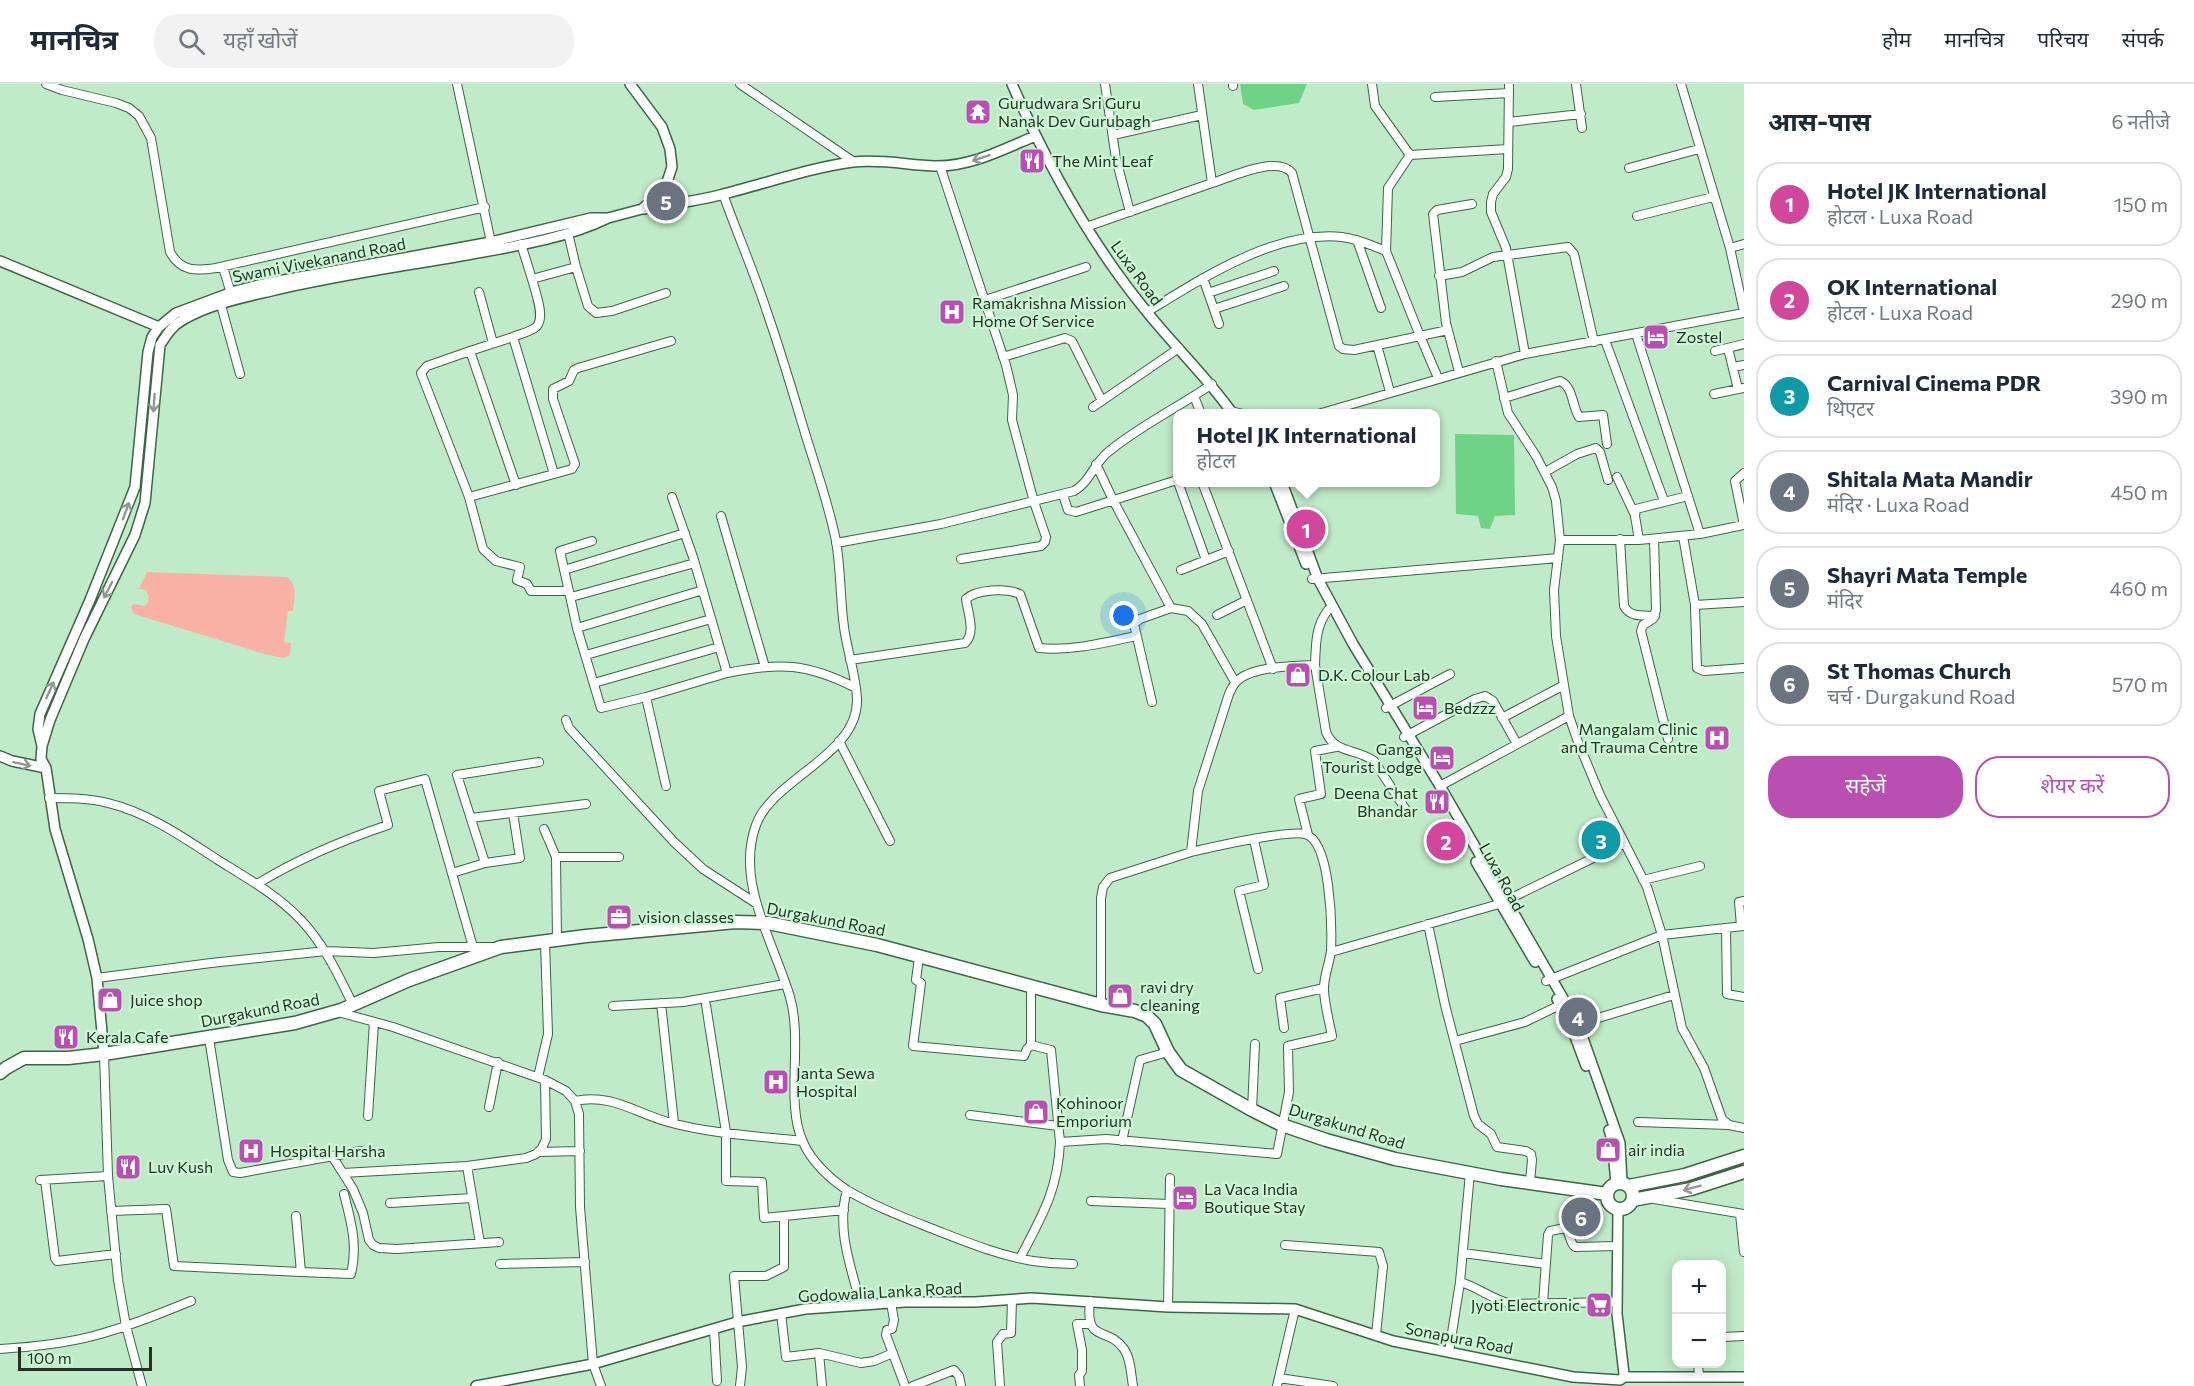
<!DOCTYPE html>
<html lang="hi">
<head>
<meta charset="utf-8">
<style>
	body { margin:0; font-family:Commissioner,"Noto Sans Devanagari",sans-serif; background:#f2f2f3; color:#1f2937 }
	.controls { position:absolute; right:18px; bottom:18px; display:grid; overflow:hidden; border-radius:12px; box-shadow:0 3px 15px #0003 }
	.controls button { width:54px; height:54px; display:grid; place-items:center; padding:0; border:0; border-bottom:2px solid #e0e1e3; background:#fff; color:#1f2937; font:30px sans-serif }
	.scale { position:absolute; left:18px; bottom:15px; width:134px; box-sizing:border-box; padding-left:6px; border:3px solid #223225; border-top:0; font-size:16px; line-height:21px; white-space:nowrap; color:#223225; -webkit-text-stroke:4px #cdf8d5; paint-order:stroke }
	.you { position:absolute; left:1124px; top:532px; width:21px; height:21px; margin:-15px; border:4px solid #fff; border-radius:50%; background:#1a73e8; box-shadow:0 0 0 9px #1a73e833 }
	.badge { display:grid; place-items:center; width:39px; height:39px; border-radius:50%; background:#b84fb1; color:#fff; font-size:20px; font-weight:700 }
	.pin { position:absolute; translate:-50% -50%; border:3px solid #fff; box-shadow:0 2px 6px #0006 }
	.popup { position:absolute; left:1173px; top:325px; width:267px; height:78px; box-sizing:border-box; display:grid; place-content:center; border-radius:12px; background:#fff; filter:drop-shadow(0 2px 4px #0005); font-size:20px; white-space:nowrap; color:#747a83 }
	.popup b { font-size:22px; color:#1f2937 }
	.popup::after { content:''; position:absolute; left:50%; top:100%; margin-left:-12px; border:12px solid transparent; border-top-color:#fff }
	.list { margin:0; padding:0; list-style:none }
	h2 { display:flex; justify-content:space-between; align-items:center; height:78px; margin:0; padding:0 24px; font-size:26px }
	h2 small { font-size:20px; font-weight:400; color:#747a83 }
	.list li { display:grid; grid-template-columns:39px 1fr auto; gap:18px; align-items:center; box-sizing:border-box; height:84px; margin:0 12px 12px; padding:0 12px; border:2px solid #e0e1e3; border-radius:24px }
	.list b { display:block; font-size:22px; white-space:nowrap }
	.list p { margin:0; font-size:20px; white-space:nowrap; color:#747a83 }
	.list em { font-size:20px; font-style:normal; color:#747a83 }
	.actions { display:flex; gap:12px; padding:18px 24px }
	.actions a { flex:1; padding:14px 0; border:2px solid #b84fb1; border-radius:24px; text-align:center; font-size:21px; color:#b84fb1 }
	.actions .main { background:#b84fb1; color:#fff }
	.icon { flex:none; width:33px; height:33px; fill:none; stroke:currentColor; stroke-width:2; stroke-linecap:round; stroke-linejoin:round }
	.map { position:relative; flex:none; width:1744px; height:1302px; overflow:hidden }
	header { display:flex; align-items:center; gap:36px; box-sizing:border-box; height:84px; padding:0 30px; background:#fff; border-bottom:2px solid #e0e1e3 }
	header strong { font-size:28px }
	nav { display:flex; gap:33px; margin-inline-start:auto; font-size:21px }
	.search { width:420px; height:54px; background:#f2f2f3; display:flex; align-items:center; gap:15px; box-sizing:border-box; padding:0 21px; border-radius:24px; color:#747a83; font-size:22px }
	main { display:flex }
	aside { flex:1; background:#fff }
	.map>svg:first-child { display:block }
</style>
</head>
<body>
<header>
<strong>मानचित्र</strong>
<div class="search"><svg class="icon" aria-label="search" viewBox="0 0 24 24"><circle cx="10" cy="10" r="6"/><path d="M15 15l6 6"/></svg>यहाँ खोजें</div>
<nav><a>होम</a><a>मानचित्र</a><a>परिचय</a><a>संपर्क</a></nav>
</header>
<main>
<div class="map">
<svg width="1744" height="1302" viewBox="0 0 1744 1302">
	<rect width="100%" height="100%" fill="#c0ebc8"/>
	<path fill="#f8b1a4" d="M147 488 287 493C298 500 294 515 293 527H288L284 558 291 559 290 571 284 574 268 571 134 530 131 524 133 520 145 522C150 518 149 511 146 506L139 505Z"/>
	<path fill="#6fd387" d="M1240 0H1307L1299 19 1254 26 1243 20Z
		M1455 350 1514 351 1515 431 1495 432 1490 445 1481 444 1478 432 1456 430Z"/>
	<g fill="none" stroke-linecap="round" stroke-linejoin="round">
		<g stroke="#3e6446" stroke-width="10">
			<path id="minor" d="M46 0 62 6 116 19 129 24 139 32 151 54 170 168C181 188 196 187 216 184L485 123
				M457 0 492 163
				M740 0 854 78
				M1105 0 1116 75 1130 128
				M1233 0V2
				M1372 0 1375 22 1410 71 1388 104 1386 167
				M1509 0 1508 85 1506 93 1493 110 1491 118V128L1506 164 1525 270
				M1576 0 1582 44
				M1681 0 1730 164 1744 228
				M1435 13 1509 9
				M1509 38 1581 30
				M1113 51 1202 31
				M1410 71 1508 65
				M940 82 1006 281 1013 311 1012 336 1034 418 1046 453 1045 458 1041 462 961 475
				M1629 84 1699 65
				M1212 99C1231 93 1277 71 1292 89L1339 262 1343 265 1354 266 1420 252 1438 294
				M723 110C737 149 754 188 767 228 781 268 793 309 805 349 816 385 829 421 836 457 841 486 840 515 844 543 847 567 856 591 857 615 859 671 773 694 756 741 735 798 774 859 790 913 803 958 785 1020 803 1058 811 1077 830 1095 847 1106 875 1123 908 1135 938 1147 969 1159 1001 1172 1033 1177 1046 1179 1060 1180 1073 1180
				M1637 132 1713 113
				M1086 143 1212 99 1198 0
				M1357 156 1381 224
				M521 160 532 195
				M1730 164 1744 160
				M223 183 232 213
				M576 183 588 222 596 229 612 227 666 209
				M1439 192 1462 188 1493 173 1568 163 1574 170 1594 258
				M1203 194 1219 240
				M479 208 493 259
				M1208 209 1274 187
				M985 216 1086 183
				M221 221 240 290
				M1214 225 1284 202
				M1147 228C1201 195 1275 146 1342 153 1358 155 1371 161 1386 167L1420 252 1448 246
				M1636 250 1700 450
				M513 253 470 267 516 401
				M1605 256 1664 417
				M1377 261 1390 308
				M1728 264 1738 305
				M470 267 427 282 421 289 469 413 554 390 513 253C520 250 530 248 536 243 546 234 535 207 532 195L576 183 568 149
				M1715 267 1744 260
				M1003 273 1065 254 1072 257 1102 317
				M1496 277 1508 329 1536 372 1552 403 1556 417 1560 456 1554 506 1556 552 1569 632 1578 658 1600 711 1647 803 1662 851 1682 944 1704 984 1722 1035 1729 1041 1744 1044
				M1733 283 1744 281
				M1459 288 1446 239 1433 130 1437 126 1472 120
				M1714 310 1744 304
				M1194 312 1201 330
				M1504 314 1560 297C1573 302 1572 322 1579 333L1603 331 1607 360
				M1093 323 1179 264
				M1231 327 1243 330
				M1318 330 1525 270 1744 229
				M1096 380 1113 416 1171 524 1188 527 1202 540 1235 598
				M1545 388 1577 370 1596 364 1600 368 1608 396
				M1744 389 1735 397 1744 441
				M554 390 572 385 575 380 553 315V305L569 297 574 286 578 284 671 257
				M1617 393 1634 429
				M1178 398 1206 476
				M1202 398 1273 585
				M1063 411 1068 426 1076 428 1177 396
				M469 413 483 465 496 477 520 483 517 496 527 500 531 507H569
				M672 413 693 473 727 589C780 578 807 579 856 604
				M721 432 765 583
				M1683 452 1695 521
				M1620 455 1624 522C1630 534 1644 531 1655 532
				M1654 455 1656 526 1653 535 1643 541 1641 547 1668 655
				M1560 456H1639L1700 450 1744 441
				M1639 456 1635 432 1636 425 1688 412
				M592 457 560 467 577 544 601 624 646 613 727 589
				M836 459 941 440 1074 407C1089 399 1094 380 1107 369 1136 344 1179 323 1212 300
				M564 486 685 449
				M1181 486 1229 467
				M1312 495 1558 474
				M571 513 695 479
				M1744 518 1695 521V523L1697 584 1704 587 1744 584
				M1217 531 1247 516
				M577 544 703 506
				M586 571 711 535
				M850 576 965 559C976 549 968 529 966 515 977 505 1006 504 1020 510L1039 564C1072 567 1104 559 1136 552
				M1315 581 1326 648C1335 670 1356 664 1374 677L1408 729
				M594 599 719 563
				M646 613 666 702
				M1152 618 1134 540 1140 535 1171 524
				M1386 624 1450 590
				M1502 634 1564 601
				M566 636 569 644 674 758 703 785 757 820
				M1404 653 1475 615 1485 612 1493 617 1517 660
				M839 657 890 757
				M1440 702 1569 632
				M49 714C69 714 89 714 108 719 149 729 184 754 218 776 247 794 277 811 300 835 324 860 338 890 353 921
				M471 734 586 720
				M544 745 556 773
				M1308 751 1299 715 1321 710 1315 667 1336 663
				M1254 756 1264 801 1239 807 1258 885
				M485 779 520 774 513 729
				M452 789 485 779 457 691 539 678
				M1643 796 1700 782
				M257 800C298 775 343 756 388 741L379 707 425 695 473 863
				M1428 840 1445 921 1474 1032 1478 1040 1491 1050 1497 1063 1526 1067 1531 1070 1532 1076 1530 1098
				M1741 842 1739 818 1744 817
				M1726 844 1727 910 1744 913
				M557 856 556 773H619
				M1331 868 1499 820 1624 759
				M919 873 916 896 921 899 913 962 1024 972 1027 965 1031 961V903
				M97 894 211 879 326 867 374 869 439 863H494
				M1546 897 1662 851 1744 842
				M661 919 674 1039
				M706 921 726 1048V1097L762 1098 764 1134 844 1126
				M1101 921V814L1103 803 1110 794 1191 768 1198 707 1229 610C1231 606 1233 601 1236 598 1251 582 1294 582 1315 581 1316 561 1315 543 1328 526
				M613 922 683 918 785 900
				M338 928 393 943 545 996 566 1007 575 1017 579 1030 580 1123 593 1280 601 1302
				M1575 941 1674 911
				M1284 944 1280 914 1324 904
				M209 954 228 1076 233 1088 240 1089 361 1067
				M1455 957 1525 938 1560 921
				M1031 961 1051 966 1060 1058
				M104 970 108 1092 118 1196 126 1242 142 1302
				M538 993 548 950 545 858
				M575 1017C610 1009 636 1029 668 1038 711 1050 758 1052 802 1057
				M489 1023 498 978
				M1252 1026 1255 960
				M970 1031 1058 1042
				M368 1032 374 938
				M1638 1038 1729 1041
				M1122 1057 1140 976 1168 968
				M538 1068 580 1067
				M332 1072 353 1105 363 1129 369 1156 373 1161 379 1164 397 1165 499 1158
				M467 1082 480 1159
				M343 1089 467 1082 526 1074 536 1070 542 1064 546 1055 545 996
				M40 1096 108 1092
				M45 1096 55 1174 57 1177 116 1170
				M847 1106C836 1145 851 1184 861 1221
				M1654 1115 1744 1130
				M1091 1117 1169 1120
				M390 1119 472 1114
				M111 1127 166 1125 174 1182 301 1188 296 1132
				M1740 1130 1744 1168
				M1285 1161 1379 1168 1383 1182 1376 1251
				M1463 1169 1546 1180
				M1020 1174C1042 1132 1058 1106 1060 1058L1106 1055 1277 1070 1289 1008 1288 962 1332 952C1329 937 1325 922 1324 907 1323 893 1330 879 1331 866 1332 843 1331 757 1305 750 1287 746 1213 763 1191 768
				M500 1180 585 1178
				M301 1188 351 1190C358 1162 351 1137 344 1110
				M1460 1198C1479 1203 1493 1217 1513 1220L1617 1218
				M1090 1217C1085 1261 1107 1241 1124 1265 1131 1275 1131 1291 1133 1302
				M891 1219 894 1236 892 1245 887 1246 886 1251 905 1302
				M1543 1219 1548 1151 1550 1147 1565 1144C1571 1150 1569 1158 1575 1163L1617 1162
				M1168 1223 1170 1094
				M781 1229 786 1273 819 1269 861 1279 874 1277 893 1269
				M714 1245 717 1297
				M1722 1253 1744 1252
				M0 1265C31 1263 63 1260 93 1252 127 1243 159 1230 191 1217
				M1449 1268 1460 1198 1470 1089
				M819 1269 822 1302
				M1698 1280 1699 1292
				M1279 1294 1333 1302
				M740 1302 742 1283 734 1192H766L784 1183V1132
				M913 1302 954 1286 959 1292 961 1302
				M1000 1302 997 1258 1003 1250 1011 1249 1012 1215
				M1080 1302 1079 1291 1082 1287V1266L1077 1240H1090
				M1277 1302 1295 1225"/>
		</g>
		<g stroke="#3e6446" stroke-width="12">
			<path id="tertiary" d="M1012 0C1047 80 1091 160 1147 228 1175 263 1207 293 1233 330
				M644 125C669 121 695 117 720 111 764 100 808 84 853 78 881 75 908 81 935 82 970 83 1004 65 1035 52
				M0 177 159 243
				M1274 398 1306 480
				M1280 398 1283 401 1318 495 1353 560 1440 702 1578 940 1620 1059 1622 1099
				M42 662 38 645 40 630 90 516 135 403 148 268 152 253 159 243 176 229 235 207 267 199 491 158 591 134H608L642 125 657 112 666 101 672 83 670 65 662 43 630 0
				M0 672 12 677 46 684
				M1476 778 1535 878
				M1557 915 1571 942 1586 982
				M104 970 97 894 88 855 55 745 46 684 41 675 42 662 50 636 84 555 135 451 145 419 160 261C166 252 171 243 181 237 207 221 241 214 271 207 337 191 405 182 472 170 517 162 567 154 608 134
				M1609 1046 1612 1056 1616 1099
				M1624 1293H1744
				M476 1302 593 1280 737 1238 805 1225 905 1218H975L1032 1214 1168 1223 1295 1225 1393 1257 1573 1293 1620 1296 1623 1294 1624 1290 1617 1230 1618 1125"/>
		</g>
		<g stroke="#3e6446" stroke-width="15">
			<path id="primary" d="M0 989 6 984 24 974H68L104 970 295 939 341 926 409 896 501 863 586 852 736 838 768 839 877 861 1101 921 1135 927 1147 932 1155 940 1168 968 1181 986 1252 1026 1282 1041 1326 1056 1395 1075 1501 1095 1607 1110
				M1607 1112a13 13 0 1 1 26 0a13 13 0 1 1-26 0Z
				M1629 1102 1685 1091 1744 1072
				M1633 1116 1691 1105 1744 1088"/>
		</g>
		<use href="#minor" stroke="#fff" stroke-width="8"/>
		<use href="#tertiary" stroke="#fff" stroke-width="9"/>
		<use href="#primary" stroke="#fff" stroke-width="12"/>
	</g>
	<defs><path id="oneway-shaft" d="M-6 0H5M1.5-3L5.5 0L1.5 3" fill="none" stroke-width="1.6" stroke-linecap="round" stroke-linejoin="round" transform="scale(1.5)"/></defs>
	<g stroke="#909892">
		<use href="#oneway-shaft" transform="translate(981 74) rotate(161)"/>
		<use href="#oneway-shaft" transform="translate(154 319) rotate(94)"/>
		<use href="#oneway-shaft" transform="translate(126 427) rotate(-70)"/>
		<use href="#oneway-shaft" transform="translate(108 506) rotate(117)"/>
		<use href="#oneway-shaft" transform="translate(50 606) rotate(-66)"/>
		<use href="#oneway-shaft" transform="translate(22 680) rotate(12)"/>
		<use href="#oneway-shaft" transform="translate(1692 1104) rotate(165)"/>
	</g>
	<defs>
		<g id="temple-square" transform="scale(1.35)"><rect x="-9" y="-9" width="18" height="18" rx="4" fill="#b84fb1" stroke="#cdf8d5"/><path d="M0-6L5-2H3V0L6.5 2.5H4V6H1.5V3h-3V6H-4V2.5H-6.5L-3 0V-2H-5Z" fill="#fff"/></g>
		<g id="restaurant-square" transform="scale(1.35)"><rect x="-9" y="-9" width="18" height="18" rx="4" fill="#b84fb1" stroke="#cdf8d5"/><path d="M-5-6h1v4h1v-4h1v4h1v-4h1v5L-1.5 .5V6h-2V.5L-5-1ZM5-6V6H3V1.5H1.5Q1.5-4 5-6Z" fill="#fff"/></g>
		<g id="hospital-square" transform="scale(1.35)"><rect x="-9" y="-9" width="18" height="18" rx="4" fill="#b84fb1" stroke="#cdf8d5"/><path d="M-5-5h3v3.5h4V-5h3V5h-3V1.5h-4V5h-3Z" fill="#fff"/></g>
		<g id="hotel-square" transform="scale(1.35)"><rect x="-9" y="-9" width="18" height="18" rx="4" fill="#b84fb1" stroke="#cdf8d5"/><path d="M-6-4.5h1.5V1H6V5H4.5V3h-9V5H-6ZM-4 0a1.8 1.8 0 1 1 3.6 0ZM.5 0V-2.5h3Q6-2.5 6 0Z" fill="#fff"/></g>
		<g id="shop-square" transform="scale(1.35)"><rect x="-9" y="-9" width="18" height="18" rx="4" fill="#b84fb1" stroke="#cdf8d5"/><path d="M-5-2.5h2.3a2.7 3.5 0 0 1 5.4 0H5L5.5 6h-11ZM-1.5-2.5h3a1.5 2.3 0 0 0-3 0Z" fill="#fff"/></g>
		<g id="office-square" transform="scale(1.35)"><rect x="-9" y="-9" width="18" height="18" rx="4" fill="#b84fb1" stroke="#cdf8d5"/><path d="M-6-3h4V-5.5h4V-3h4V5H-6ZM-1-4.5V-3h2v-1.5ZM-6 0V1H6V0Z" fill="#fff"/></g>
		<g id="supermarket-square" transform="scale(1.35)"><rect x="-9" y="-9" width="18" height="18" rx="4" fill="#b84fb1" stroke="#cdf8d5"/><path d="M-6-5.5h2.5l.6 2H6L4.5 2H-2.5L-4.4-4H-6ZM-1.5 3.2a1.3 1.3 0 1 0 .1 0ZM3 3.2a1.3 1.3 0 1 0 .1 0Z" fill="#fff"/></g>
	</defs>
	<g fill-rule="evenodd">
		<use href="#temple-square" x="978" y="28"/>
		<use href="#restaurant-square" x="1032" y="77"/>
		<use href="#hospital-square" x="952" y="228"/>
		<use href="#hotel-square" x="1656" y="253"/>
		<use href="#shop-square" x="1298" y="591"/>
		<use href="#hotel-square" x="1425" y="624"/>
		<use href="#hospital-square" x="1717" y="654"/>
		<use href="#hotel-square" x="1442" y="674"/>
		<use href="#restaurant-square" x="1437" y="718"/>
		<use href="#office-square" x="619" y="833"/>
		<use href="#shop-square" x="1120" y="912"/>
		<use href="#shop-square" x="110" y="916"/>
		<use href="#restaurant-square" x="66" y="953"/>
		<use href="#hospital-square" x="776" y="998"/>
		<use href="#shop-square" x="1036" y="1028"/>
		<use href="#shop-square" x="1608" y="1066"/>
		<use href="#hospital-square" x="251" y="1067"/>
		<use href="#restaurant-square" x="128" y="1083"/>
		<use href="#hotel-square" x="1185" y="1114"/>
		<use href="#supermarket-square" x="1599" y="1221"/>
	</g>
	<g text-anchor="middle" stroke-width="4.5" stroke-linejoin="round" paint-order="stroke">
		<g font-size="16" fill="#223225" stroke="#cdf8d5" text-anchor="start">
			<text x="998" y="25">Gurudwara Sri Guru<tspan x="998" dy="18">Nanak Dev Gurubagh</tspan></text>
			<text x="1052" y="83">The Mint Leaf</text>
			<text x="972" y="225">Ramakrishna Mission<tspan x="972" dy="18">Home Of Service</tspan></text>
			<text x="1676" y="259">Zostel</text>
			<text x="1318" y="597">D.K. Colour Lab</text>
			<text x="1444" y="630">Bedzzz</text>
			<text x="1698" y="651" text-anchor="end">Mangalam Clinic<tspan x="1698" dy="18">and Trauma Centre</tspan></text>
			<text x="1422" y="671" text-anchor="end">Ganga<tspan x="1422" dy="18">Tourist Lodge</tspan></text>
			<text x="1418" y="715" text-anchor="end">Deena Chat<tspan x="1418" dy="18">Bhandar</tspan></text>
			<text x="638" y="839">vision classes</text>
			<text x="1140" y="909">ravi dry<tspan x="1140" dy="18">cleaning</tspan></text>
			<text x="130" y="922">Juice shop</text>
			<text x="86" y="959">Kerala Cafe</text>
			<text x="796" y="995">Janta Sewa<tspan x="796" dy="18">Hospital</tspan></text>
			<text x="1056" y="1025">Kohinoor<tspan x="1056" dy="18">Emporium</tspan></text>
			<text x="1628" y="1072">air india</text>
			<text x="270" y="1073">Hospital Harsha</text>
			<text x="148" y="1089">Luv Kush</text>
			<text x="1204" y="1111">La Vaca India<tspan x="1204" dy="18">Boutique Stay</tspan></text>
			<text x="1580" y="1227" text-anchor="end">Jyoti Electronic</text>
		</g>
		<g font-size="16" fill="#223225" stroke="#cdf8d5">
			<text transform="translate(319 176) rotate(-11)" y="6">Swami Vivekanand Road</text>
			<text transform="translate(1137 189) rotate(54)" y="6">Luxa Road</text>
			<text transform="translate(1502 793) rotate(61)" y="6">Luxa Road</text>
			<text transform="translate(826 835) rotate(11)" y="6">Durgakund Road</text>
			<text transform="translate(260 926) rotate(-11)" y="6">Durgakund Road</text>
			<text transform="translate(1347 1042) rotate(17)" y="6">Durgakund Road</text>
			<text transform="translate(880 1208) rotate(-3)" y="6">Godowalia Lanka Road</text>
			<text transform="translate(1459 1254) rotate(11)" y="6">Sonapura Road</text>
		</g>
	</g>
</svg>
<div class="controls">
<button>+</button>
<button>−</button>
</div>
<div class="scale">100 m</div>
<div class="you"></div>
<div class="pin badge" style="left:1306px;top:445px;background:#d1479c">1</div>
<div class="popup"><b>Hotel JK International</b>होटल</div>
<div class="pin badge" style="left:1446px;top:757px;background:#d1479c">2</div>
<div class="pin badge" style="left:1601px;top:756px;background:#0f9aa8">3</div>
<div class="pin badge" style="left:1578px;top:933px;background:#6b7280">4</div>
<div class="pin badge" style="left:666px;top:117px;background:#6b7280">5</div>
<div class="pin badge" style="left:1581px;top:1133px;background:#6b7280">6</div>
</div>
<aside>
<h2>आस-पास<small>6 नतीजे</small></h2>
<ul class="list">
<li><span class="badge" style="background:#d1479c">1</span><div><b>Hotel JK International</b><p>होटल · Luxa Road</p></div><em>150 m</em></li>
<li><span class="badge" style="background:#d1479c">2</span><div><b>OK International</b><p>होटल · Luxa Road</p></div><em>290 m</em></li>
<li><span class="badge" style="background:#0f9aa8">3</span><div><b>Carnival Cinema PDR</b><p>थिएटर</p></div><em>390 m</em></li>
<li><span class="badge" style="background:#6b7280">4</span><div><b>Shitala Mata Mandir</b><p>मंदिर · Luxa Road</p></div><em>450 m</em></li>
<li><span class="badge" style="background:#6b7280">5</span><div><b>Shayri Mata Temple</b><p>मंदिर</p></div><em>460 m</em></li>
<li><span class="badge" style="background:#6b7280">6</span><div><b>St Thomas Church</b><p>चर्च · Durgakund Road</p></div><em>570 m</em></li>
</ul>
<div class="actions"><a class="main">सहेजें</a><a>शेयर करें</a></div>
</aside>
</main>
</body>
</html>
